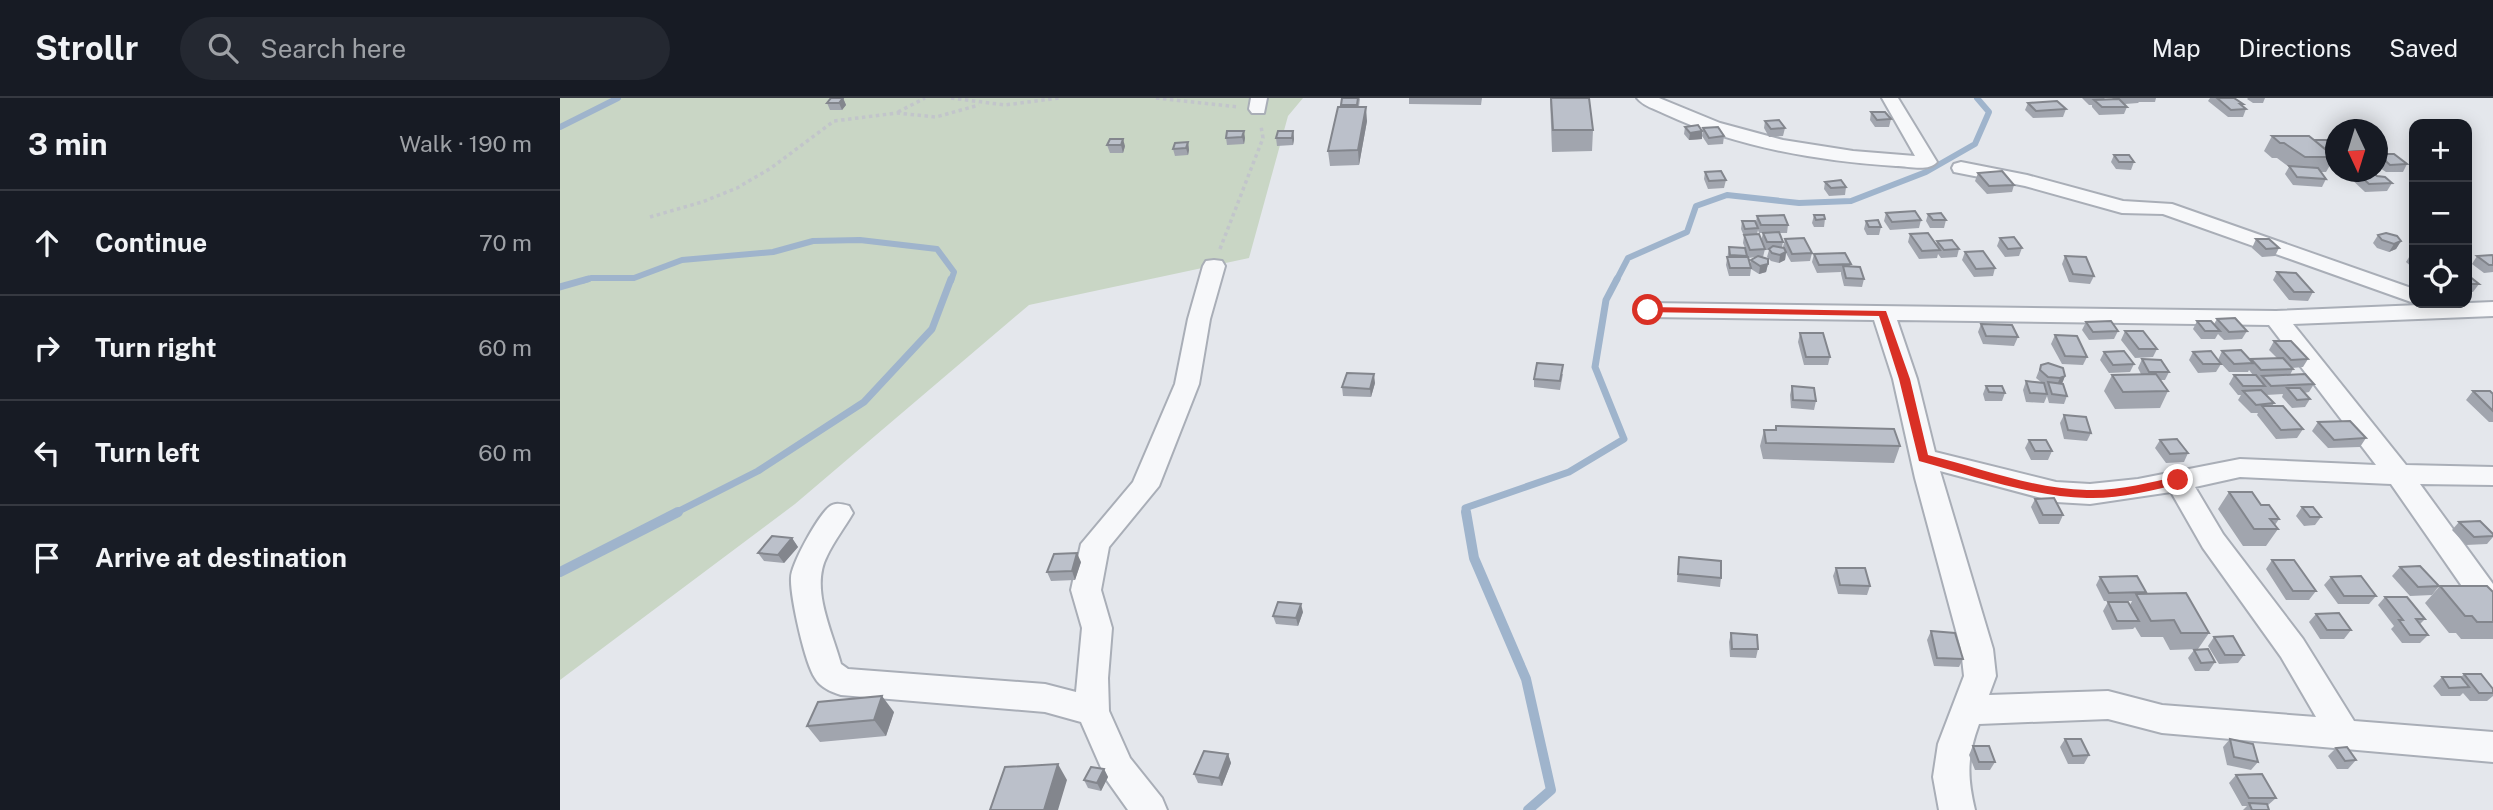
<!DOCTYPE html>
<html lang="en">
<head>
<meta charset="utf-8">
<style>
	body { margin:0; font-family:"Public Sans",sans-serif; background:#242831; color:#f1f3f6 }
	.controls { position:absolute; right:21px; top:21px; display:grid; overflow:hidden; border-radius:14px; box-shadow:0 4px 18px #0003 }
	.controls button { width:63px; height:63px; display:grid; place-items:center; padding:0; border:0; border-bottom:2px solid #363941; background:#171b24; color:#f1f3f6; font:35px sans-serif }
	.compass { position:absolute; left:1765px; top:21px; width:63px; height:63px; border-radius:50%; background:#171b24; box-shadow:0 4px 18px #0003; rotate:176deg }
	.stop { position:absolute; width:21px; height:21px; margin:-16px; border:5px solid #d93025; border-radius:50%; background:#fff }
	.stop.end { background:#d93025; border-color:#fff; box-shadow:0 2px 7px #0008 }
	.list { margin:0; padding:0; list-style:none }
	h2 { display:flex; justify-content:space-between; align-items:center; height:91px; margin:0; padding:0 28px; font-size:30px }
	h2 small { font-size:23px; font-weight:400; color:#9ea1a6 }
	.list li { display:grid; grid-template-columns:46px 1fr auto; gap:21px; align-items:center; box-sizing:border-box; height:105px; padding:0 28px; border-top:2px solid #363941 }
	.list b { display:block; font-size:26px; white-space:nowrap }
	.list em { font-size:23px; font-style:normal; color:#9ea1a6 }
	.icon { flex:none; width:38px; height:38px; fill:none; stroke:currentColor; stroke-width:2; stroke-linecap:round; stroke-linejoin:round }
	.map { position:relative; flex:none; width:1933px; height:712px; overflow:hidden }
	header { display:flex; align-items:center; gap:42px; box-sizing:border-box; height:98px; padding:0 35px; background:#171b24; border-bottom:2px solid #363941 }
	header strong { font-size:33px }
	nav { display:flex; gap:38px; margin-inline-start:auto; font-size:24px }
	.search { width:490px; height:63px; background:#242831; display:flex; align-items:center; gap:18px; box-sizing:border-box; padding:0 24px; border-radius:38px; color:#9ea1a6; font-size:26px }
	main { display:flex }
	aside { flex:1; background:#171b24 }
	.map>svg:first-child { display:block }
</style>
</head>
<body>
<header>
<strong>Strollr</strong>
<div class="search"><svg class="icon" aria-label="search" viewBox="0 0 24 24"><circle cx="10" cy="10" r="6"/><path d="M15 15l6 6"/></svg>Search here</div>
<nav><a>Map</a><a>Directions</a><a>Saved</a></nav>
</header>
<main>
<aside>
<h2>3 min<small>Walk · 190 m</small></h2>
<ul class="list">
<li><svg class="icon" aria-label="ahead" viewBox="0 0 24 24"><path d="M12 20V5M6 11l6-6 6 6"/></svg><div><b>Continue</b></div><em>70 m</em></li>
<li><svg class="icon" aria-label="right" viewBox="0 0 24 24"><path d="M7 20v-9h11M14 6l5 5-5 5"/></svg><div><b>Turn right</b></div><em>60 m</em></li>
<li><svg class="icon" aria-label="left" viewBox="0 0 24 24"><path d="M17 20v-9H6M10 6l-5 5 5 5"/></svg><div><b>Turn left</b></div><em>60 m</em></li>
<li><svg class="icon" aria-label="arrive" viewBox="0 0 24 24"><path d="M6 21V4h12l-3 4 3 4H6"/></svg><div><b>Arrive at destination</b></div></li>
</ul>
</aside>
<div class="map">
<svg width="1933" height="712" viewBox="0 0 1933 712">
	<rect width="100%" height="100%" fill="#e4e7ec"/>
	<path fill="#c9d6c5" d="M0 0H743L728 18 689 160 469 207 235 406 0 582Z"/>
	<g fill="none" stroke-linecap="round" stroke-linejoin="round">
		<path stroke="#9fb4cc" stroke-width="6" d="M0 29 58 0
			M22 183 31 180H74L122 162 213 154 253 143 300 142 377 151 394 174 391 183
			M1056 183 1068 160 1127 134 1136 108 1167 97 1239 105 1291 103 1366 74 1415 46 1429 14 1417 0"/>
		<path stroke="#9fb4cc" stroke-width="7" d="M0 189 28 181
			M115 415 198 373 304 304 372 231 391 181
			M906 415 905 410 1009 374 1064 341 1035 269 1046 202 1057 181"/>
		<path stroke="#9fb4cc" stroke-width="10" d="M906 414 914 460 966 581 991 692 968 712
			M0 474 118 414"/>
		<g stroke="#a9aeb7" stroke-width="4">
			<path id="minor" d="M691 0H707L704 15H692L689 11Z
				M1077 0H1099L1160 25 1223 42 1293 53 1355 58 1322 0H1338L1377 64C1369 74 1348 68 1336 68 1258 63 1176 49 1105 16 1095 11 1083 8 1077 0Z
				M1401 64 1467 77 1563 103 1612 106 1854 191V205L1603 116 1562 115 1465 88 1394 74 1392 70 1394 66Z
				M654 162 662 163 665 168 650 221 639 286 599 388 549 449 541 492 552 530 548 580 549 613 570 660 602 700 607 712H568L546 681 521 624 485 614 281 597C271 594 260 589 255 580 245 566 230 498 231 480 231 466 258 418 269 409 275 404 282 406 289 408L293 415C285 429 274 443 267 458 250 490 272 533 281 566L288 571 485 586 516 594 522 530 511 492 521 446 573 384 615 286 628 221 643 168 646 163Z
				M1933 204V218L1733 226 1846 367 1933 369V387L1860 386 1933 486V521L1922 517 1831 386 1680 379 1635 389 1663 436 1743 541 1794 623 1933 634V664L1602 635 1548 621 1419 626C1407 659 1407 678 1415 712H1379L1373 679 1378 646 1404 578 1401 551 1355 380 1333 281 1314 222 1088 219 1080 217 1077 212 1080 207 1088 205 1716 213ZM1337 222 1709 227 1816 367 1680 361 1578 381 1530 386 1496 384 1375 354 1357 281ZM1380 373 1496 404 1530 406 1611 394 1643 450 1721 559 1756 619 1602 607 1548 593 1429 597 1436 578 1433 551Z"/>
		</g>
		<path stroke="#c2c5cb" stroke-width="3.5" stroke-dasharray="3.5 3.5" stroke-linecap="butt" d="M391 0 445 7 499 0
			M596 0 679 9
			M338 14 365 0
			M90 119 142 104 177 90 211 70 274 23 337 15 376 19 419 7
			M660 151 703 40 701 28"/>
		<use href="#minor" fill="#f7f8fa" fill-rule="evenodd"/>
	</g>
	<path fill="#a1a5ae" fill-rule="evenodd" d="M283 0 286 7 282 12H270L267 5Z
		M800 0 799 9 807 23 799 67 770 68 768 53 781 7Z
		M849 0H922L921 7 849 6Z
		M990 0H1029L1033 32 1032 53 992 54Z
		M1522 0H1545L1544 1H1552L1553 0H1596L1595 4H1579L1578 5 1565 6 1567 9 1564 16 1539 17 1532 9V7H1529Z
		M1650 0H1674L1683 6 1682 8 1686 11 1683 19H1668L1648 3Z
		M1688 0H1705L1703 5H1693L1687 1Z
		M1468 5 1506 11 1503 19 1473 20 1465 12Z
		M1311 14 1331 21 1329 29H1315L1310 22Z
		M1205 23 1225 30 1223 38 1209 39 1204 30Z
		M1125 29 1142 33V41L1129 42 1124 36Z
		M1143 30 1164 38 1163 46 1148 47 1142 38Z
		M667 33 685 40 684 46 667 47 666 40Z
		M733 33 734 41 733 47 717 48 716 40Z
		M1712 38 1754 42 1775 47V64H1772L1766 74H1761L1766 81 1762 89 1733 87 1725 76 1729 69 1717 60H1712L1704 53Z
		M550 41 565 48 563 55H550L547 47Z
		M628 44 629 52 628 57 615 58 613 51Z
		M1554 57 1574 64 1571 72 1556 71 1551 64Z
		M1817 57 1847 66 1843 74H1826L1817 68Z
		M1145 74 1166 82 1164 90 1148 91 1144 81Z
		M1791 74H1812L1817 78 1832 85 1827 93 1805 94 1788 78Z
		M1418 75 1454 87 1452 94 1427 96 1415 83Z
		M1265 84 1286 89 1285 97 1269 98 1264 91Z
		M1326 115 1361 122 1359 130 1330 132 1324 123Z
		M1368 116 1386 122 1384 130H1370L1366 123Z
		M1254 117 1265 121 1264 129H1254L1252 125Z
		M1197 118 1228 127 1227 135H1219L1223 144 1222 149H1223L1225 141 1252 155 1250 163 1231 164 1226 155 1225 162 1219 165 1211 163 1207 159 1209 152H1206L1201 143 1203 135H1199L1198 132 1197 136 1205 151 1203 159H1201L1208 166 1206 174 1199 176 1191 171 1190 178H1169L1166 167 1169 149 1185 150 1183 145 1184 138 1181 131 1182 123 1196 124ZM1186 153 1188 160 1196 159 1191 162 1190 166 1186 159Z
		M1306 123 1321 129 1319 137H1307L1304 131Z
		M1350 136 1376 147 1377 143 1399 151 1397 159 1381 160 1378 156 1377 160 1359 161 1348 144Z
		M1818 137 1841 143 1836 151 1829 154 1817 150 1813 145Z
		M1440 140 1462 150 1459 158 1445 159 1437 148Z
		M1696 141 1719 150 1715 158 1702 159 1692 150Z
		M1405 154 1435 170 1433 178 1414 179 1402 162Z
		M1254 156 1291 166 1290 168 1304 181 1302 189 1284 188 1281 176V174L1257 175 1252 164Z
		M1851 156H1854V171L1846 164Z
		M1505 158 1534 178 1530 186 1509 184 1502 166Z
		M1917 158H1933V174L1924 175 1912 166Z
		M1717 174 1753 194 1748 203 1729 202 1713 182Z
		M1907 178 1919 186 1913 194H1907Z
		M1657 221 1687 233 1682 241 1664 242 1658 236 1655 241H1641L1633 231 1637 223 1654 226Z
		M1526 224 1558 233 1554 241 1529 242 1522 232Z
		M1421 226 1458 239 1454 248 1423 246 1418 234Z
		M1565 233 1597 251 1593 259 1575 260 1561 242Z
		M1240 235 1270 259 1268 267H1244L1238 244Z
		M1495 237 1527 259 1523 267 1502 266 1491 246Z
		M1714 243 1748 261 1743 269 1732 270 1733 271 1730 277 1754 286 1749 294 1744 295 1750 301 1745 309 1732 310 1722 299 1723 296 1706 297 1714 305 1712 308 1743 331 1737 340 1716 341 1697 317 1698 315H1691L1678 302 1681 297H1678L1669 286 1674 277H1693L1689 272 1688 274H1669L1658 262 1662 253 1691 263V261L1717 260 1709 252Z
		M1544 254 1574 266 1570 274 1549 275 1540 262Z
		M1633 254 1661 266 1656 274 1638 275 1629 262Z
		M1582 261 1609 274 1605 282H1600L1608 293 1600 310 1555 311 1544 293 1552 277 1581 276 1578 270Z
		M1481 267 1505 278 1502 285 1507 298 1504 306 1489 305 1487 298 1484 305 1466 304 1463 292 1466 283 1481 284 1476 280Z
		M1003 276 1000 292 974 289V281Z
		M815 285 811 299 783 298 782 289Z
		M1232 288 1256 303 1254 312 1231 310 1230 297Z
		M1426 288 1445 295 1442 303H1425L1423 296Z
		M1913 293 1933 296V324H1929L1906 302Z
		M1504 317 1531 335 1527 343 1504 341 1500 325Z
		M1758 324 1806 340 1800 349 1768 350 1752 333Z
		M1216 328 1340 348 1334 365 1203 361 1200 348 1204 332H1215Z
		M1469 342 1492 353 1488 362H1471L1465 350Z
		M1600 342 1628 355 1624 364 1606 365 1595 350Z
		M1669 394 1701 407 1719 421 1715 427 1718 431 1706 448H1683L1658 411Z
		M1475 401 1503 417 1499 426H1479L1471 409Z
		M1742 409 1761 419 1755 427 1744 428 1736 418Z
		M1899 424 1933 436V439L1927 446 1906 447 1892 432Z
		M232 440 238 449 224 465 204 463 198 455Z
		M1119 459 1161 480 1160 489 1117 484Z
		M1712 462 1756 493 1749 502H1726L1706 471Z
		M521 464 515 482 491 483 487 474Z
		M1840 469 1879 488 1872 497 1850 498 1832 478Z
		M1276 470 1310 488 1307 497 1278 496 1273 478Z
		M1540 479 1586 494 1585 496 1649 535 1638 551 1610 552 1603 539H1581L1575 529 1573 531 1552 532 1543 513 1548 504 1570 507 1572 503H1544L1536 487Z
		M1771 479 1816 498 1809 506H1778L1764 487Z
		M1880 488 1933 494V541H1901L1896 535H1889L1865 505Z
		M1825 499 1865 521 1860 526 1868 537 1860 545H1842L1831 531 1834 528 1818 507Z
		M743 514 738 528 716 526 713 518Z
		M1756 516 1791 532 1784 541H1760L1749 524Z
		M1371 533 1403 561 1399 569 1374 568 1367 542Z
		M1171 535 1198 551 1196 560 1170 559 1169 544Z
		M1654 539 1684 557 1678 565 1659 566 1648 548Z
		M1634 552 1655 564 1649 573H1635L1628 560Z
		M1904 576 1933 591V598L1927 603H1910L1903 595 1900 598H1881L1873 588 1882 579H1901Z
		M334 614 326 638 260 644 247 628Z
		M1505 641 1529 657 1524 666H1508L1500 649Z
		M1670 641 1698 664 1691 672 1667 667 1663 649Z
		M1413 648 1435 664 1430 672H1415L1409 657Z
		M1776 650 1796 662 1788 671H1777L1768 658Z
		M668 656 671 665 662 688 638 685 634 676Z
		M544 671 548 679 541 693 528 690 524 682Z
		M1676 677 1716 700 1707 708 1709 712H1683L1687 708H1682L1669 685Z"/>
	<path fill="#83868d" d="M283 0 286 7 282 12 279 5Z
		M806 9 807 23 799 67 798 52Z
		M684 33 685 40 684 46 682 39Z
		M733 33 734 41 733 47 732 40Z
		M1142 33V41L1129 42 1130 35Z
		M563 41 565 48 563 55 561 47Z
		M628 44 629 52 628 57 626 50Z
		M1841 143 1836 151 1829 154 1834 146Z
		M1226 154 1225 162 1219 165 1220 157Z
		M1208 166 1206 174 1199 176 1200 168Z
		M814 276 815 285 811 299 810 291Z
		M1505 278 1502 286 1496 289 1500 280Z
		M232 440 238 449 224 465 218 457Z
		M517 455 521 464 515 482 512 473Z
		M741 506 743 514 738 528 736 520Z
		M322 598 334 614 326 638 314 622Z
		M668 656 671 665 662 688 659 680Z
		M498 666 507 682 498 712H484Z
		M544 671 548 679 541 693 537 685Z"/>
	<path fill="#bbc0ca" stroke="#83868d" stroke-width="2" d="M271 0H283L279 5H267Z
		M782 0H798L797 7H781Z
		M991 0H1029L1033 32H993Z
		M1657 0H1674L1683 6H1680L1686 11 1671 12Z
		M1559 1 1567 9H1542L1534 2Z
		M1497 3 1506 11 1476 13 1468 5Z
		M778 9H806L798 52 768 53Z
		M1311 14H1325L1331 21 1317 22Z
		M1219 22 1225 30 1211 31 1205 23Z
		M1138 27 1142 33 1130 35 1125 29Z
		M1158 29 1164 38 1149 40 1143 30Z
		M667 33H684L682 39 666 40Z
		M718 33H733L732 40H716Z
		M1712 38H1749L1775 59H1745L1724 45H1720Z
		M550 41H563L561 47H547Z
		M1754 42H1769L1775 47V57H1772Z
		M628 44 626 50 613 51 615 45Z
		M1818 56H1834L1847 66 1830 67Z
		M1554 57H1569L1574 64H1559Z
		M1729 68 1758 70 1766 81 1737 79Z
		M1161 73 1166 82 1149 83 1145 74Z
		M1442 73 1454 87 1429 88 1418 75Z
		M1796 74H1812L1817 78 1825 79 1832 85 1809 86Z
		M1281 82 1286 89 1271 90 1265 84Z
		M1355 113 1361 122 1332 124 1326 115Z
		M1381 115 1386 122H1373L1368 116Z
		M1224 117 1228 127H1201L1197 118Z
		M1254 117H1264L1265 121 1256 122Z
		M1318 122 1321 129H1309L1306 123Z
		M1182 123H1195L1198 130 1185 131Z
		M1219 134 1223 144H1207L1203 135Z
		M1368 135 1380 152 1362 153 1350 136Z
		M1826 135 1837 138 1841 143 1834 146 1822 142 1818 137Z
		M1199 136 1205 151 1190 152 1184 137Z
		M1454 139 1462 150 1448 151 1440 140Z
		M1244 140 1252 155 1232 156 1225 141Z
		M1696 141H1709L1719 150 1706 151Z
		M1392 142 1399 151 1384 152 1377 143Z
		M1213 148 1224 150 1226 154 1220 157 1212 155 1209 151Z
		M1169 149 1185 150 1187 158 1170 157Z
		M1423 153 1435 170 1416 171 1405 154Z
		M1285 155 1291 166 1259 167 1254 156Z
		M1932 157 1933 158V167H1929L1917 158Z
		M1198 158 1208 161V166L1200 168 1191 162Z
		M1505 158 1526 159 1534 178 1513 176Z
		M1167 159H1188L1191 170H1170Z
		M1283 168 1300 169 1304 181 1286 180Z
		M1717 174 1736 175 1753 194H1734Z
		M1907 178H1909L1919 186H1909L1907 184Z
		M1675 220 1687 233 1669 234 1657 221Z
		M1551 223 1558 233 1533 234 1526 224Z
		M1637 223H1651L1660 233H1645Z
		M1421 226 1452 227 1458 239 1426 238Z
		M1565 233H1583L1597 251H1579Z
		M1240 235H1263L1270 259H1246Z
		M1495 237 1517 238 1527 259 1505 258Z
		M1714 243H1731L1748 261 1731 262Z
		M1681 252 1693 265 1674 266 1662 253Z
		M1564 253 1574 266 1553 267 1544 254Z
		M1651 253 1661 266H1643L1633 254Z
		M1723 260 1733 271 1701 272 1691 261Z
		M1582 261 1601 262 1609 274H1589Z
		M977 265 1003 267 1000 283 974 281Z
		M1488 265 1503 270 1505 278 1500 280 1488 279 1480 272 1481 267Z
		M787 275 814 276 810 291 782 289Z
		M1596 276 1608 293 1563 294 1552 277Z
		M1745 276 1754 286 1711 288 1702 278Z
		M1674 277H1696L1705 288H1683Z
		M1466 283 1484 285 1487 296 1470 295Z
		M1488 284 1503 286 1507 298 1492 296Z
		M1232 288 1254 290 1256 303 1233 302Z
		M1426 288H1442L1445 295 1429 294Z
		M1727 290H1740L1750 301 1737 302Z
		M1701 292 1714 305 1696 307 1683 293Z
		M1913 293H1930L1933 296V313Z
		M1702 308H1723L1743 331 1721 332Z
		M1504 317 1526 319 1531 335 1508 332Z
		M1790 323 1806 340 1774 342 1758 324Z
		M1216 328 1334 331 1340 348 1206 345 1204 332H1216Z
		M1617 341 1628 355 1610 356 1600 342Z
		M1469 342H1486L1492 353H1475Z
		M1669 394H1692L1701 407H1709L1719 421H1710L1718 431H1694Z
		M1494 400 1503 417H1483L1475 401Z
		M1742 409H1753L1761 419H1750Z
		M1920 423 1933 436V438L1914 439 1899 424Z
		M212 438 232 440 218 457 198 455Z
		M517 455 512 473 487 474 494 456Z
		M1119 459 1161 463V480L1118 476Z
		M1712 462H1734L1756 493H1733Z
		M1860 468 1879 488 1858 489 1840 469Z
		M1276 470H1305L1310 488 1280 487Z
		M1577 478 1586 494 1549 495 1540 479Z
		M1801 478 1816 498H1784L1771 479Z
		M1880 488H1927L1933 494V524H1917L1912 518H1905Z
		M1626 495 1649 535H1621L1614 522 1591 523 1576 496Z
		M1825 499H1847L1865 521H1856L1868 537H1850L1839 522H1843Z
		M718 504 741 506 736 520 713 518Z
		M1548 504H1568L1579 523H1557Z
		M1779 515 1791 532H1767L1756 516Z
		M1371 533 1395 535 1403 561 1377 560Z
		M1171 535 1197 537 1198 551H1172Z
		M1673 538 1684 557H1665L1654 539Z
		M1648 551 1655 564 1641 565 1634 552Z
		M1904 576H1921L1933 591V595H1919Z
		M1882 579H1901L1909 589 1889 590Z
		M322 598 314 622 247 628 258 604Z
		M1505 641H1521L1529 657 1513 658Z
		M1670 641 1693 646 1698 664 1674 659Z
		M1413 648H1429L1435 664H1419Z
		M1787 649 1796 662 1785 663 1776 650Z
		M644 653 668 656 659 680 634 676Z
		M498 666 484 712H430L445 669Z
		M531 669 544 671 537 685 524 682Z
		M1702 676 1716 700H1689L1676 677Z
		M1689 705 1707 706 1709 712H1692Z"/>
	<path fill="#d93025" d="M1088 209 1326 213 1350 281 1368 357C1420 370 1474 391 1527 392 1558 393 1589 385 1618 378L1624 382 1622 385C1592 393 1558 401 1527 400 1473 399 1411 377 1359 363L1339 281 1319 218 1084 214 1083 212Z"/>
</svg>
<div class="controls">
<button>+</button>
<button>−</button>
<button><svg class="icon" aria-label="locate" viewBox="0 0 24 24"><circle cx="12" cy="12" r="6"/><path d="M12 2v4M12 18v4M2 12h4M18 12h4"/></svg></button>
</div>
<svg class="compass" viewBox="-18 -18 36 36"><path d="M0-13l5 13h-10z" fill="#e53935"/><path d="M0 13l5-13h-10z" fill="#9ea1a6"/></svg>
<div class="stop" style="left:1088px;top:212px"></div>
<div class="stop end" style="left:1618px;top:382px"></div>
</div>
</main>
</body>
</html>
